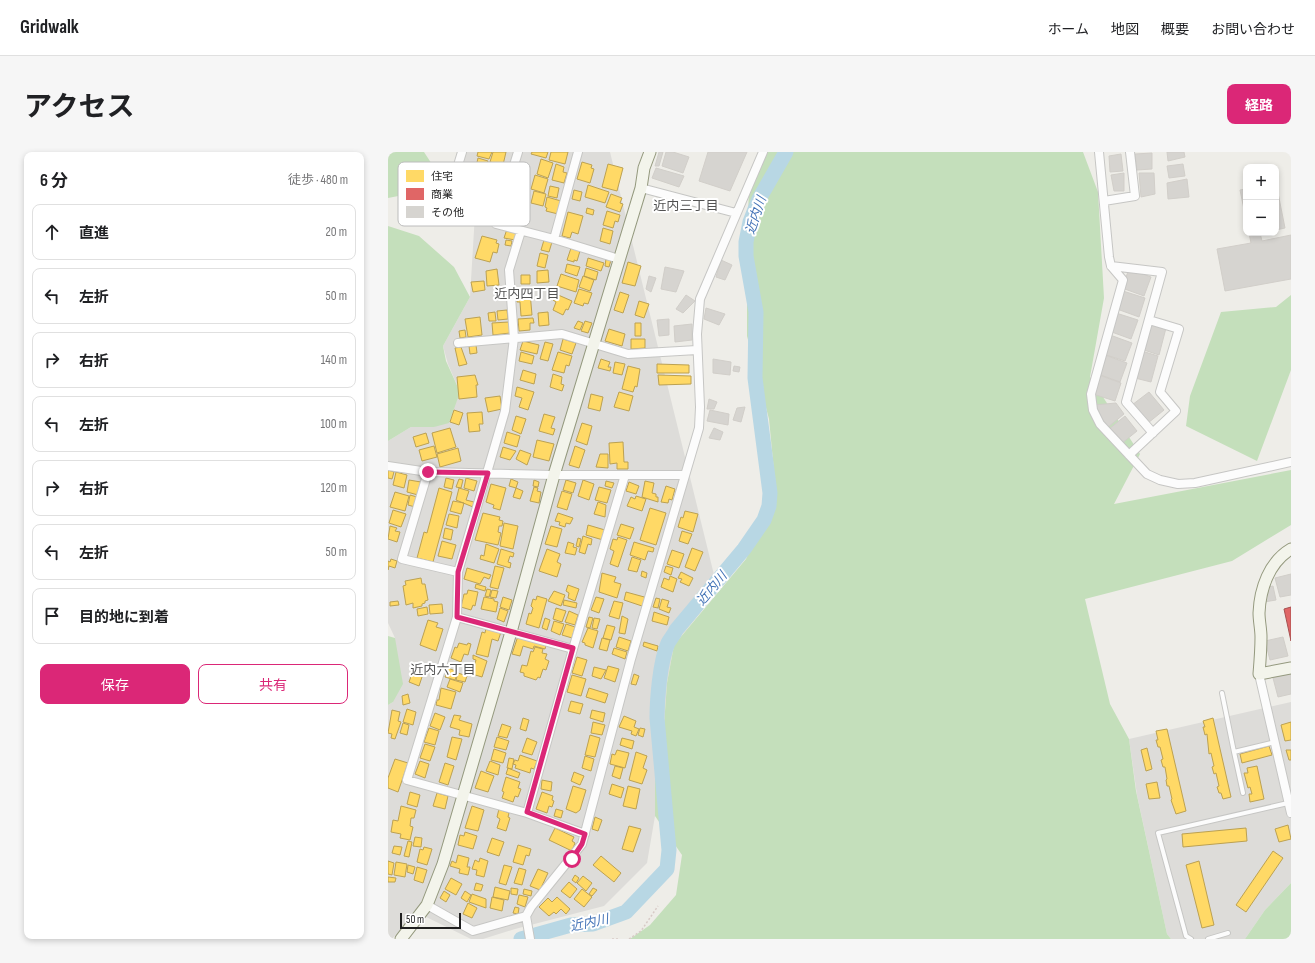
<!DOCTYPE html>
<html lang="ja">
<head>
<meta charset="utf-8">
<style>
	body { margin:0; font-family:"Sofia Sans Condensed","Noto Sans JP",sans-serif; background:#f6f6f6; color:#202124 }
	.controls { position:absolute; right:12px; top:12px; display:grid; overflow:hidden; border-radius:8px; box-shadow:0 2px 6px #0003 }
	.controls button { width:36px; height:36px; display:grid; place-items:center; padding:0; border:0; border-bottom:1px solid #e0e0e0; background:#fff; color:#202124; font:20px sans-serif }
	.scale { position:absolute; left:12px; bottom:10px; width:61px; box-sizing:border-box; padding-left:4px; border:2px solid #1f1f1f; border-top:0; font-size:11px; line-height:14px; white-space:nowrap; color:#1f1f1f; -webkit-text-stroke:3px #fff; paint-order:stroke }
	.stop { position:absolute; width:12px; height:12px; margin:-9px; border:3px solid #db2777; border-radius:50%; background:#fff }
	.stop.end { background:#db2777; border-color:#fff; box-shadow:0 1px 4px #0008 }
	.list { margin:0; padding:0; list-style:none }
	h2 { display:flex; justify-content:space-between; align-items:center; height:52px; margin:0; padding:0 16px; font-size:17px }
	h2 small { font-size:13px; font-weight:400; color:#757577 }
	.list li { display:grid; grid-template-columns:26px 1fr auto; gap:12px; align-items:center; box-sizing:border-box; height:56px; margin:0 8px 8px; padding:0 8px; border:1px solid #e0e0e0; border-radius:8px }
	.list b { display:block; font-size:15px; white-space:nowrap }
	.list em { font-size:13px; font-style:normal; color:#757577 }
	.actions { display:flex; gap:8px; padding:12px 16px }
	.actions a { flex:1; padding:9px 0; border:1px solid #db2777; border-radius:8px; text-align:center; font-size:14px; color:#db2777 }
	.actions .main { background:#db2777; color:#fff }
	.icon { flex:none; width:22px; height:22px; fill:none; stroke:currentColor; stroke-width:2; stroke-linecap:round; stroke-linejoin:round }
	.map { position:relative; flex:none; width:903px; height:787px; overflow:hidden; border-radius:8px }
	header { display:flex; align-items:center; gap:24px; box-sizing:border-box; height:56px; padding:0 20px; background:#fff; border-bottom:1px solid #e0e0e0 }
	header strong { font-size:19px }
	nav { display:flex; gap:22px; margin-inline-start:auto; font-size:14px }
	.intro { display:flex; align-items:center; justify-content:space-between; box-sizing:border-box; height:96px; padding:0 24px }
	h1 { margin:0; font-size:28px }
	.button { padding:10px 18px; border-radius:8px; background:#db2777; color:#fff; font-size:14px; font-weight:700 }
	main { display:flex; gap:24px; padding:0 24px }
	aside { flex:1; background:#fff; border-radius:8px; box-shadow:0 2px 6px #0003 }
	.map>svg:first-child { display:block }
</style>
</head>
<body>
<header>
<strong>Gridwalk</strong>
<nav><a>ホーム</a><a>地図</a><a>概要</a><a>お問い合わせ</a></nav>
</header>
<div class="intro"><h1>アクセス</h1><a class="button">経路</a></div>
<main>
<aside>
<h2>6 分<small>徒歩 · 480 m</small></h2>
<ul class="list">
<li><svg class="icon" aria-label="ahead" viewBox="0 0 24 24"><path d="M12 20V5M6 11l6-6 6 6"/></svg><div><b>直進</b></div><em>20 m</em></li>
<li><svg class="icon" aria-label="left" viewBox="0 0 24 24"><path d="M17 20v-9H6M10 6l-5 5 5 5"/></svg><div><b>左折</b></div><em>50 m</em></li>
<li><svg class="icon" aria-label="right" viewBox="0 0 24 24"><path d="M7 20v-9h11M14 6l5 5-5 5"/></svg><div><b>右折</b></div><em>140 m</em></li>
<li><svg class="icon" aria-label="left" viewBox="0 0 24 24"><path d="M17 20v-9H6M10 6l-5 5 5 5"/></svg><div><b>左折</b></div><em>100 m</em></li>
<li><svg class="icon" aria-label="right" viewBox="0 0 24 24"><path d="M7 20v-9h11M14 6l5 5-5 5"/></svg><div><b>右折</b></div><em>120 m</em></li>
<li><svg class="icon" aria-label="left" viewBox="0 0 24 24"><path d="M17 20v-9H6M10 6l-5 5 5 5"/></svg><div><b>左折</b></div><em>50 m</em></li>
<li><svg class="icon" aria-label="arrive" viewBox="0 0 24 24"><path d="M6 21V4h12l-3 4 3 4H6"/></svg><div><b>目的地に到着</b></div></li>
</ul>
<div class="actions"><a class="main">保存</a><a>共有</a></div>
</aside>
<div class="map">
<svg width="903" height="787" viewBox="0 0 903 787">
	<rect width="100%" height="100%" fill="#eeede8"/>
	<path fill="#dddcd9" d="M69 0H222L330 439 286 493 279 531 276 573 267 606V664L259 711 216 754 127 777 95 787H83L28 760 4 787H0V553L5 550 7 486 0 471V289L23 275H46L72 240 60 212 55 194 82 145 88 45 63 30Z
		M903 550V731L877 758 857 787H783L779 782 749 643 741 587Z"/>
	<path fill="#c4dfbb" d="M0 0H36L51 23 88 45 70 71 31 40 0 46Z
		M378 0H695L710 40 716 146 702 225 752 302 726 352 903 318V373L844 409 697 447 722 552 741 587 748 639 779 782 783 787H242L262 773 288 743 294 703 267 664V608L276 573 279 531 286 493 358 407 388 340 381 267 359 184V102L361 32Z
		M0 74 31 84 66 115 82 145 55 194 58 209 72 240 61 271 46 275H23L0 289Z
		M903 143V218L869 309 798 274 802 244 833 160 888 155Z
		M0 484 7 486 15 532 5 550 0 553Z
		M903 731V787H857L877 758Z"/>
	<path fill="#ffd966" stroke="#bca151" d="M90 0H104L101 7 89 4Z
		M105 0H118L115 13 102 10Z
		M144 0H160L158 6 143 2Z
		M163 0H180L177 12 161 8Z
		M90 6 100 9 96 22 87 19Z
		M153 7 165 11 160 26 149 22Z
		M194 10 204 13 203 16 206 17 202 31 189 27Z
		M168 12 176 15 175 20 179 21 176 31 164 28Z
		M220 12 235 16 229 39 214 35Z
		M147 23 160 27 156 41 143 37Z
		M200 33 221 40 217 51 197 45Z
		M162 34 171 36 169 46 160 44Z
		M186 38 194 40 192 49 184 47Z
		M146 39 158 42 155 54 143 51Z
		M223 42 234 46 232 51 235 52 232 60 218 55Z
		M159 45 173 49 170 62 158 59 159 56 157 55Z
		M199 56 206 58 205 63 198 61Z
		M219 59 232 63 230 70 227 69 225 76 215 73Z
		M180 60 195 64 190 82 184 80 182 86 174 84Z
		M215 76 225 79 222 92 212 89Z
		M119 77 128 79 127 88 116 86Z
		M94 84 109 88 108 91 111 92 109 101 105 100 102 110 87 106Z
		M118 88 124 89 123 94 117 93Z
		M156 88 164 90 161 100 153 98Z
		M183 96 192 99 189 109 186 108V110L179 108Z
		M152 101 160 103 157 116 149 114Z
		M200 106 216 111 213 119 198 114Z
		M218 107 223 108 221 115 217 114Z
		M240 110 253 114 247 134 234 131Z
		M179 112 192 115 189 124 177 120Z
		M198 116 210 120 208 128 196 124Z
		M109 117 111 133 99 134 98 119Z
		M160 118 161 130 149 131V119Z
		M173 122 191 128 188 140 169 134Z
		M133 123H142V132H133Z
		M195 124 206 128 202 139 191 135Z
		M96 129 97 138 85 140 83 130Z
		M191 137 204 141 200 152 196 151 195 154 186 151Z
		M142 140 144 163 133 164 132 150H129V141Z
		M232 140 241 143 235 161 226 158Z
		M168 142 184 149 180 158 178 157 175 163 165 158 168 150 165 148Z
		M251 149 261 152 256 166 247 163Z
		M119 158 120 167 110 168 109 159Z
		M107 160 108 169H101L100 161Z
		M160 160 161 173 151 174 150 161Z
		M92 165 94 183 80 185 77 167Z
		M145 166 146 171H142V178L131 179 130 167Z
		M190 169 195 171 192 178 186 176Z
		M197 169 204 171 200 181 193 179Z
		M121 170 122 181 105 183 104 171Z
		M247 171H253V184H247Z
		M221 177 237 182 234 194 217 189Z
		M77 178 78 185 72 186 71 179Z
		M175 187 188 191 184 202 172 198Z
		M243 187H257V196L243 197Z
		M135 189 151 193 149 202 132 198Z
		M157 190 165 192 160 209 152 207Z
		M88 193 89 201 82 202 81 194Z
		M73 195 79 212 71 214 67 196Z
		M133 200 146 204 144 212 131 209Z
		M170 200 184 204 181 214 178 213 176 221 164 218Z
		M213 207 222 210 220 215H223L222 219 210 216Z
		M227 210 237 212 234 223 225 221Z
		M269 212 301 213V221H269Z
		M240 214 252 217 249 235 247 234 245 240 234 237Z
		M135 218 148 222 146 232 132 228Z
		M165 222 174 225 173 232 176 233 174 239 162 235Z
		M87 223 90 233H88L89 245 71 247 69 225Z
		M270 223 303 224V232L271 233Z
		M129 235 146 240 140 258 131 255 134 246 127 244Z
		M231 240 245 244 241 259 226 255Z
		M203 242 215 245 212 259 200 256Z
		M112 244 114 257 100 260 97 246Z
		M66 258 75 261 71 273 62 270Z
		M94 260 95 272H91L92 279 81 280 79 261Z
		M156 262 167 265 163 276 167 277 165 283 151 279Z
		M128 264 138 267 133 282 124 278Z
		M194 271 204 274 199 293 188 289Z
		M62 276 68 295 49 301 44 281Z
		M119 280 132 284 129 295 116 291Z
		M38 281 41 291 28 295 25 285Z
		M149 288 166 292 161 309 145 305Z
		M235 290 236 310H240V317H229V311L222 312 221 291Z
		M46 294 49 305 34 309 31 298Z
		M187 294 197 298 191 316 181 313Z
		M115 295 128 299 122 308 112 305Z
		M70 296 73 309 52 315 49 302Z
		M132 298 143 302 139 313 128 307Z
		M212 302H220V316L208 315Z
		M0 318 6 320 4 327 0 326Z
		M8 320 19 323 16 336 5 333Z
		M58 326 66 328 64 337 56 335Z
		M78 326 89 329 86 339 76 336Z
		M71 327 75 328 73 336 68 335Z
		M123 327 130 330 128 336 121 334Z
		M21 328 33 330 30 343 19 340Z
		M146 328 151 330 150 335 145 334Z
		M178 328 188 331 185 341 175 338Z
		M195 328 206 332 201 348 190 344Z
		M218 329 226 331 224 336 217 334Z
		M257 329 266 331 264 341 268 342V345H270V350L254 345Z
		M241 330 251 334 248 342 238 339Z
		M103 332 118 336 112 358 105 356 106 353 98 350Z
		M278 334 287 337 284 348 281 347 280 351 273 350Z
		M146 335 150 336 149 339 153 340 151 351 142 349Z
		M211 335 223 338 219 351 207 348Z
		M51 336 64 340 45 410 29 406 36 380 39 381Z
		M71 336 81 339 78 348 86 350 85 355 68 348Z
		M128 336 135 339 132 347 125 345Z
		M174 339 184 342 179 358 169 355Z
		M7 340 21 344 17 359 2 355Z
		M22 343 29 345 27 355 20 353Z
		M248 344 258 347 254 359 239 354 243 345 247 347Z
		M65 349 76 351 73 362 62 359Z
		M210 350 218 353 217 365 206 362Z
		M262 356 278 361 268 393 252 388Z
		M5 358 18 362 13 375 1 371Z
		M297 359 310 362 305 380 290 375 293 365 295 366Z
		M95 361 112 365 111 368 115 369 114 374H111L110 380 113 381 110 393 87 388Z
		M170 361 185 366 182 372 178 371 177 375 171 373 172 370 167 369Z
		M61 362 71 364 69 376 58 373Z
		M116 371 130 374 125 397 112 394Z
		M233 372 246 376 242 387 229 383Z
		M200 373 217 378 215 388 198 383Z
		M2 374 9 376 7 379 12 380 9 390 0 387Z
		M163 374 174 377 169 395 157 392Z
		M57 376 65 378 63 388 55 386Z
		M294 379 304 382 300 392 291 389Z
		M195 384 204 387 203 393 200 392 197 402 191 400Z
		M230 385 239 388 230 415 222 412 226 399 222 397 225 387 229 388Z
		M190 386 193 387 191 395 188 394Z
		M54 389 68 393 64 407 50 404Z
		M180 390 186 392 185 395 189 396 187 403 177 401Z
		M246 390 266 396 265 400 260 399 257 408 242 403Z
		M98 392 111 397 106 411 92 407 93 403 96 404Z
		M304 396 315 400 307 419 297 415Z
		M113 397 126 401 125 405 122 404 120 410 123 411 122 416 109 412Z
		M159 397 172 402 169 410 173 412 169 425 151 419Z
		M284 398 296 402 291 416 279 412Z
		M244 405 253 408 249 420 240 418Z
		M3 407 9 409 7 416 1 414 0 418V409L2 410Z
		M107 414 116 416 110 437 102 435Z
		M278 414 285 416 283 423 276 420Z
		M79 416 103 423 101 427 96 425 92 432 76 427Z
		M254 419 259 421 258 426 253 424Z
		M293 420 305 426 301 434 292 430 294 427 290 426Z
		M214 421 228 425 226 430 233 432 229 446 211 440Z
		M282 424 289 427 285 440 273 435 276 426 281 428Z
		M33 426 34 432H37L40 448 37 449V451L34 452V454L25 456V451L18 453 15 434 18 433 17 429Z
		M88 432 98 435 97 439 87 436Z
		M180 433 191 437 187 449 180 446 181 441 178 439Z
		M99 437 103 438 101 445 97 444Z
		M80 438 90 440 87 454 85 453 83 458 73 455 76 442H79Z
		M104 438 110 439 108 446 102 445Z
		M166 439 177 443 173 454 160 449Z
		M238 440 260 446 257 455 236 448Z
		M149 444 159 447 151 476 138 472 141 461 143 462 145 456 143 454 145 447 148 448Z
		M96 445 106 447V449L110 450 108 460 93 457Z
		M115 445 124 448 121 458 112 455Z
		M208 445 216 447 211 461 203 458Z
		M268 446 272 447 270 456 265 455Z
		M274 447 281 449 279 455 283 456 281 461 271 457Z
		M176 448 189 451 188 456 175 453Z
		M10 449 11 453 2 454V450Z
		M226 449 235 451 231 467 221 464Z
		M54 452 55 461 42 462 41 453Z
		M39 455 40 462 30 464 29 457Z
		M112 456 120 459 116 470 109 467Z
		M168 456 178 459 174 470 165 467Z
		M181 459 190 463 187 473 177 470Z
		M266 460 281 465 279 473 264 469Z
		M234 464 240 467 237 482 231 481Z
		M201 465 205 466 202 476 198 475Z
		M157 466 162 468 159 478 154 476Z
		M206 466 212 467 209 477 204 476Z
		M40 468 50 471 48 475 55 477 48 499 32 493Z
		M166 469 176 472 172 483 163 479Z
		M178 472 187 475 184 486 174 483Z
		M219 473 227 475 223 488 215 486Z
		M98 476 113 480 110 489 104 487 100 505 88 502 94 480 97 481Z
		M200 476 210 479 205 496 197 493V491L194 490Z
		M130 484 158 493 157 497 146 494 145 497 135 494 132 504 124 502Z
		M231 485 243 489 240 499 228 495Z
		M214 486 222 488 219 499 211 497Z
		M256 490 270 494 269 499 255 494Z
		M71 491 79 493 80 491 83 492 80 503 76 502 73 510 63 506 67 495 69 496Z
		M147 495 155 497 154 501 159 502 157 507 161 509 158 518 155 517 152 526 150 525 148 528 136 524V521L132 520 134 513 139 514 143 499 145 500Z
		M226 496 239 500 237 507 224 502Z
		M85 503 99 509 94 525 84 522 88 508 85 507Z
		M189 505 199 508 194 524 184 521Z
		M220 514 231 517 227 530 216 526Z
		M206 515 218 518 213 527 204 524Z
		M60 516 70 520 67 528 57 525Z
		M25 519 35 522 31 534 21 530Z
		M70 521 79 524 77 530 68 528Z
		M246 522 251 524 248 533 243 532Z
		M184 523 198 527 193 544 179 540Z
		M62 527 75 531 72 540 59 535Z
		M53 536 68 540 63 557 48 553 49 548H51Z
		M201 536 220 542 217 551 198 545Z
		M20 542 22 551 15 553 14 544Z
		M183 549 195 552 192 562 180 559Z
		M19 557 28 560 25 573 15 570Z
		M4 558 12 560 10 569 13 570 7 587 3 586 4 582 0 581Z
		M204 558 217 561 215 570 202 566Z
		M47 561 57 565 52 578 42 574Z
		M66 563 73 564 71 568 84 572 81 585 71 583 72 578 62 575Z
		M236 564 248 569 246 575 251 577 248 584 243 582 244 579 231 575Z
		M135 566 141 568 138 579 132 577Z
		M825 566 843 645 835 647 833 641H831L829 635 831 634 828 621 826 622 824 615 826 614 823 601 821 602 819 582 817 583 815 575H817L815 569Z
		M205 570 217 573 214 583 203 581Z
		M903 570V588L897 589 893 573Z
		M15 571 21 573 19 583 12 581Z
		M114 572 123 575 119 586 110 584Z
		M41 576 51 579 47 593 36 590Z
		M252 576 257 577 255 585 250 583Z
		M779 577 798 659 788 662 783 648 784 647 781 634H779L778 628 779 627 777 615H775L773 608 775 607 772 595H770L768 588H770L768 579Z
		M202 583 212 586 207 605 197 603Z
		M64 585 74 587 68 608 59 605Z
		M109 585 121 589 118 598 106 595Z
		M139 586 149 590 144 603 134 600Z
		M234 586 246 589 244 597 232 593Z
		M37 592 47 595 42 609 32 606Z
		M881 594 884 603 854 611 852 602Z
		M759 596 764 617 758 619 753 598Z
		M106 597 118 601 115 611 103 608Z
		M229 598 241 601 237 616 222 612 224 602 227 603Z
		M898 598H903V608H901Z
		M248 600 259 604 255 616 259 618 254 632 241 628Z
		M132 603 149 609 146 617 143 616 142 621 127 616 128 613 125 612 127 608 130 609Z
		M197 604 206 607 203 619 194 616Z
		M121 606 126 607 124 617 119 616Z
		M7 607 20 611 10 640 0 636V626Z
		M32 609 41 612 37 626 27 622Z
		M102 609 112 613 110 623 98 619Z
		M57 611 66 614 60 633 51 630Z
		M227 614 235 616 232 627 224 624Z
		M869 614 876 647 862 650 861 642H864L862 635 860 636 856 621H860L859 616Z
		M120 616 132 621 130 626 118 622Z
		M93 619 106 624 100 640 87 636Z
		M186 620 196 624 192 633 183 629Z
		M118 625 132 630 130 636 133 637 130 645 127 644 125 650 114 646 116 640 114 639Z
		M154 628 164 630 163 639 153 637Z
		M769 630 772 646 761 647 758 632Z
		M224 632 236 636 233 646 221 642Z
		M185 634 198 638 192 658 188 661 178 657Z
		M240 634 252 637 248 657 235 654Z
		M22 640 32 643 29 655 19 652Z
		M154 640 165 644 164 648 166 649 164 655 161 654 159 661 148 657Z
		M49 641 60 644 57 657 45 654Z
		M13 654 28 658 26 666H23L22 674 25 675 22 688 12 686 13 682 3 680 5 668 10 669Z
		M84 654 96 658 90 679 77 676Z
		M111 657 121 661 120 665 122 666 118 679 109 676 112 667 109 665Z
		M168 657 175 659 173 666 166 664Z
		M207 665 214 668 210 679 204 677Z
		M900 673 903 687 891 690 887 677Z
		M241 674 253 677 245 700 234 697Z
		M167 676 186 685 184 689 187 691 184 699 161 688Z
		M858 676 859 689 795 695 794 682Z
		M77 680 89 684 85 697 70 693 72 683 76 684Z
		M27 685 34 686 33 695 25 694Z
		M104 686 116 690 111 704 99 700Z
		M20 689 24 690 21 705 16 704Z
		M130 693 143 697 141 704 138 703 135 713 125 710Z
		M6 694 14 695 12 703 4 701Z
		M36 695 44 697 39 713 29 710 32 697 35 698Z
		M885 699 895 706 858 760 848 753Z
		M70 703 81 706 79 715H82L80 723 71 721 72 717 62 714 64 709 68 711Z
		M213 704 233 721 226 730 205 713Z
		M92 706 100 709 96 725 88 723 89 718 84 717 87 708 91 710Z
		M0 709 6 711 4 723 0 722Z
		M811 709 826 773 814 776 798 713Z
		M8 710 19 712 17 725 6 723Z
		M20 713 27 715 25 722 19 720Z
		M116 713 124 715 118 733 111 731Z
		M29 715 39 718 35 731 26 728Z
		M131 716 138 718 134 733 126 731Z
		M150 717 160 721 152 738 142 734Z
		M187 723 191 726 188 731 184 728Z
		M195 724 204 731 198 739 189 731Z
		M0 725 8 726 7 730H0Z
		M63 726 74 732 68 743 57 737Z
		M181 730 189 737 182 746 173 739Z
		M88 731 95 733 93 739 86 738Z
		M107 735 122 739 120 748 105 745Z
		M123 736 130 737 129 743 123 742Z
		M205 736 209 738 204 744 201 742Z
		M136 737 144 739 143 744 135 742Z
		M194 737 204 745 196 755 186 747Z
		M56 739 62 743 58 750 52 746Z
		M77 739 83 743 79 750 73 746Z
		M84 742 98 747V756L81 750Z
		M131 743 140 745 137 755 129 752Z
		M104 745 116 748 114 759 102 756Z
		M169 745 182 757 178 762 173 757 168 762 166 760 161 764 151 755 160 746 164 750Z
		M80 751 89 756 84 766 75 762Z
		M127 755 131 756 130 762 125 761Z"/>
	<path fill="#e06666" stroke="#a65151" d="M903 455V489L896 457Z"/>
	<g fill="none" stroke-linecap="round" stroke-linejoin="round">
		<path stroke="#b8d7e4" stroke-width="15" d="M133 787 183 773 205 772 238 760 279 717 281 698 269 566C269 547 272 509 280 491 282 487 286 483 288 478L356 397 376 368 381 354 382 341 367 226 368 160 358 104V90L362 70 371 47 398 0"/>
	</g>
	<path fill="#d6d4d0" stroke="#d1cec9" d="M271 0H275L271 14H267Z
		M278 0H285L301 5 295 21 274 14Z
		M320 0H359L342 39 311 29Z
		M779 0H796L797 5 780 9Z
		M764 1V17L749 18 747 2Z
		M733 2 735 19 722 20 721 4Z
		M795 12 797 24 781 26 779 14Z
		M268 16 296 24 291 35 264 26Z
		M736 21V39H726L723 23Z
		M751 21H766L767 42 753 45Z
		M799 27 801 45 780 47 779 31Z
		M888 31 897 76 888 78Z
		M858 37V67L852 38Z
		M861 81H872L874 89 903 83V127L837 139 829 97 863 91Z
		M333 108 344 113 337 128 328 125Z
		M277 115 296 119 288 140 273 137Z
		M741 117 763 125 756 144 734 136Z
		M261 124 268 126 263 140 258 137Z
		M735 139 757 146 751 165 729 157Z
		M298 143 307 149 295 161 288 157Z
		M318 156 337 162 331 173 316 167Z
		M728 161 750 168 743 187 721 179Z
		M281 167V183L271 184 269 168Z
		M304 172V188L287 190 286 174Z
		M763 172 778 176 771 203 756 198Z
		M722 183 744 191 737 209 715 202Z
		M754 199 770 204 763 230 747 226Z
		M717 203 739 211 732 230 710 222Z
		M325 207 343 210 342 223 325 221Z
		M346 214 352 215 351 220 345 219Z
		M711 223 733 231 727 249 705 242Z
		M761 240 776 258 760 271 744 253Z
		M321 247 329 250 326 257H319Z
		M728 251 736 262 719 276 706 253Z
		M357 255 353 270 345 268 349 256Z
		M322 258 341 262 340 273 319 269Z
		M737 264 749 279 733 292 721 277Z
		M326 276 335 280 332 288 321 286Z
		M903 422V443L892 445 887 426Z
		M885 434 888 448 876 450V436Z
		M895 485 900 504 882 508 877 489Z
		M903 522V542L890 545 885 526Z"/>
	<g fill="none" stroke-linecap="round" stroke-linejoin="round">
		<g stroke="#c6c6c4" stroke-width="6">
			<path id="lane" d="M834 541 846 600 887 590
				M846 600 855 641
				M803 787 798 784 770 681 900 651
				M820 787 840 781"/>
		</g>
		<g stroke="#c6c6c4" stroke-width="10">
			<path id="street" d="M74 0 67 23 120 36
				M130 0 108 72 166 87 231 107
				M711 0 721 105 723 114 735 128 703 242 705 258 712 272 759 322 772 328 790 332 807 331 903 310
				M253 36 348 61
				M716 49 747 44 742 0
				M133 79 121 118 126 186 117 259 70 420 69 465 19 628 139 661 185 497 237 323
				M166 87 190 0
				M723 114 774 120 738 250 765 281
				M70 191 174 182 240 202 309 198
				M741 303 788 259 772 240 791 177 761 168
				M0 314 40 320 166 323H297
				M40 320 14 407 70 420
				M69 465 185 497
				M871 522 903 661
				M139 661 197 682
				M39 753 85 779 138 764 143 755 194 692 243 507 311 276 312 255 309 182 312 147 375 0
				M138 764 142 787"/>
		</g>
		<g stroke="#94997e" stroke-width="13">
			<path id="secondary" d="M903 397C881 410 872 437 871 461 871 469 873 477 873 485 873 498 872 510 871 522L903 516
				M13 787 39 753 55 712 123 480 166 323 253 36 256 16 262 0"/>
		</g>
		<path stroke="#d7cac6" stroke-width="1.5" stroke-dasharray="2 2" stroke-linecap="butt" d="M224 787H232
			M241 787 253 779 270 754"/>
		<use href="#lane" stroke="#fcfcfc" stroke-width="4"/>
		<use href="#street" stroke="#fcfcfc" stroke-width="8"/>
		<use href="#secondary" stroke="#f3f4eb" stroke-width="11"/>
	</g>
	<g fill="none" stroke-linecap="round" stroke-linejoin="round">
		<path stroke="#db2777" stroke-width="5" d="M40 320 100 321 70 420 69 465 185 496 139 660 197 682 194 692 184 707"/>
	</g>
	<g text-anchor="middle" stroke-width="4" stroke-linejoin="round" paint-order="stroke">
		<g font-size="13" fill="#525252" stroke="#fff">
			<text x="298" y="58">近内三丁目</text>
			<text x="139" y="146">近内四丁目</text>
			<text x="55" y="522">近内六丁目</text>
		</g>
		<g font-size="13" font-style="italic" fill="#4373b7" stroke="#fff">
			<text transform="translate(367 63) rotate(-71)" y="5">近内川</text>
			<text transform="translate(323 436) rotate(-50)" y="5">近内川</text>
			<text transform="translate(201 770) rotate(-12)" y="5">近内川</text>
		</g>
	</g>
	<rect x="10" y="10" width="132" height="64" rx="6" fill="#fff" stroke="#bcbcbc" stroke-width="1"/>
	<rect x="18" y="18" width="18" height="12" fill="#ffd966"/>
	<rect x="18" y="36" width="18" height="12" fill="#e06666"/>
	<rect x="18" y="54" width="18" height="12" fill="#d6d4d0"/>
	<g font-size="11" fill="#1f1f1f">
		<text x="43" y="28">住宅</text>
		<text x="43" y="46">商業</text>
		<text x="43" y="64">その他</text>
	</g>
</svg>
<div class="controls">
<button>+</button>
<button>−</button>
</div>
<div class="scale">50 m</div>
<div class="stop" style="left:184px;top:707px"></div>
<div class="stop end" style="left:40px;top:320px"></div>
</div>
</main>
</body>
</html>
